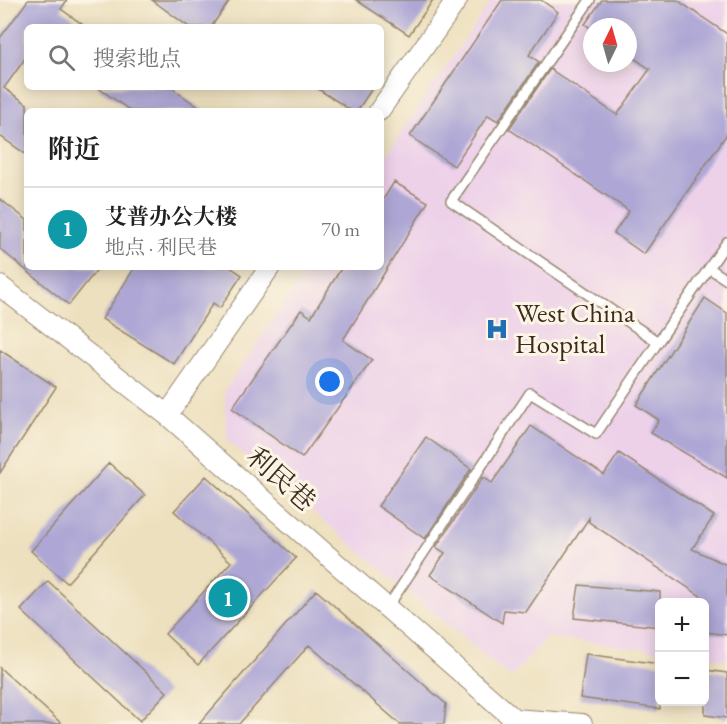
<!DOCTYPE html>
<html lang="zh">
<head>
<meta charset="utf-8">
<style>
	body { margin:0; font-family:"EB Garamond","Noto Serif SC",serif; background:#f6f6f6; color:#222 }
	.controls { position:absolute; right:18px; bottom:18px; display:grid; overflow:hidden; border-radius:9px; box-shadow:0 3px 15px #0003 }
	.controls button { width:54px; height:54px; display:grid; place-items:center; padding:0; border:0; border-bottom:2px solid #e0e0e0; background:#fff; color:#222; font:30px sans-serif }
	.compass { position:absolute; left:583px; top:18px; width:54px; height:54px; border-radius:50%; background:#fff; box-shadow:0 3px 15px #0003; rotate:5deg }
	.you { position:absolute; left:330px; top:382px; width:21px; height:21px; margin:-15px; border:4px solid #fff; border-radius:50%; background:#1a73e8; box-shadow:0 0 0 9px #1a73e833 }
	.badge { display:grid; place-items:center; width:39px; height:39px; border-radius:50%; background:#ea580c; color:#fff; font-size:20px; font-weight:700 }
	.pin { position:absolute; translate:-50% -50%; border:3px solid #fff; box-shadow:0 2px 6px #0006 }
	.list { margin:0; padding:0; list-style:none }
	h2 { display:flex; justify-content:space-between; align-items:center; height:78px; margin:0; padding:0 24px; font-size:26px }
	h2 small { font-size:20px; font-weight:400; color:#767676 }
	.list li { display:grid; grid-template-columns:39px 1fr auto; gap:18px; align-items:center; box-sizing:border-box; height:84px; padding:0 24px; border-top:2px solid #e0e0e0 }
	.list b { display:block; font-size:22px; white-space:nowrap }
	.list p { margin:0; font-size:20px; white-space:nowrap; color:#767676 }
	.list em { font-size:20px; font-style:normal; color:#767676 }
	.icon { flex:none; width:33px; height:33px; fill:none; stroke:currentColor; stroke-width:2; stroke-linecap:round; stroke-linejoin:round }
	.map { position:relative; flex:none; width:727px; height:724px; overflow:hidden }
	.search { position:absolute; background:#fff; box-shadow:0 3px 15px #0003; left:24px; top:24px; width:360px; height:66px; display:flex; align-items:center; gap:15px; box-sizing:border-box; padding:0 21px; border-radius:9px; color:#767676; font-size:22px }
	.panel { position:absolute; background:#fff; box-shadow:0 3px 15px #0003; left:24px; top:108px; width:360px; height:162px; border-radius:9px }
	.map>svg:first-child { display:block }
</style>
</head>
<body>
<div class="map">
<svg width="727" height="724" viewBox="0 0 727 724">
	<rect width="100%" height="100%" fill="#fcf5e5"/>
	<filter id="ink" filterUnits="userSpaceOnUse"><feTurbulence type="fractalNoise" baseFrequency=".0167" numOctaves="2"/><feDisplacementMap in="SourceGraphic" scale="12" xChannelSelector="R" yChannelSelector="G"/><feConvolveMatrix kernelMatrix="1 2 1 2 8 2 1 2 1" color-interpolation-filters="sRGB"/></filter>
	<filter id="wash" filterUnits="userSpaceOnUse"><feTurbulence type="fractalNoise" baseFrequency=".008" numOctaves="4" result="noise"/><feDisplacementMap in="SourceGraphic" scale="24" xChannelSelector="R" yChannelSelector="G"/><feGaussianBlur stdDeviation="1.35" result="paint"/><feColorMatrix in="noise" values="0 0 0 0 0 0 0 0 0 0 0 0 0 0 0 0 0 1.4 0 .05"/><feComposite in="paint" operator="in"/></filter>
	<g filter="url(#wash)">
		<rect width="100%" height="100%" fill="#ede0be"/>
		<path fill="#edd1e9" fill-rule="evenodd" d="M492 0H727V660L705 657 704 602H660L659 651 547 637 511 678 227 440 225 390 309 267H381V162ZM592 27H628V63H592Z"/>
		<g id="blocks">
			<path fill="#aea7d5" d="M28 0H67L61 9 86 27H27V56L4 88 27 104V155L0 136V38Z
				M152 0H230L211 27H189Z
				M356 0H433L409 35Z
				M502 0H541L558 12 529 55 539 62 498 121 488 115 454 166 410 136Z
				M602 0H677L727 34V134L644 254 614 233 629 211 509 129 550 69 617 115 650 69 628 54V27H592V29L585 24Z
				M97 87H170L204 111H131Z
				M315 87H373L357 111H352Z
				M394 182 428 202 343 340 372 360 302 458 232 408 301 310 311 317 342 267H381V203Z
				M0 199 27 220V267H99L69 305 0 249Z
				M135 267H230L242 275 220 308 213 303 174 364 102 319Z
				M705 298 727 313V478L651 433 659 420 636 405Z
				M0 350 56 387 0 473Z
				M531 426 604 475 619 453 714 516 692 549 727 565V635L705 632V599L589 522V518L526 612 504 610 502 623 430 575 445 553 436 547 483 477 492 483Z
				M426 437 471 469 425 539 378 506Z
				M109 463 145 495 67 583 31 551Z
				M206 476 296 558 198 665 165 634 231 562 174 511Z
				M48 581 167 692 140 721 21 610Z
				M579 585 660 592V627L574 618Z
				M316 590 446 704 444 724H400L309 645 239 724H199Z
				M586 654 660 664V709L580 698Z
				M0 668 62 724H0Z
				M705 670 727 673V718L705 715Z"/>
		</g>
	</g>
	<g filter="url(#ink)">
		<use href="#blocks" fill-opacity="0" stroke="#94856e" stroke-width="1.5"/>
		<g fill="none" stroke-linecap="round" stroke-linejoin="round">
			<g stroke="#94856e" stroke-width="12">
				<path id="lane" d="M590 0 451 201 658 342 727 242
					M709 268 727 280
					M387 608 530 393 596 434 658 342"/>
			</g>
			<g stroke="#94856e" stroke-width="22">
				<path id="street" d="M379 111 457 0
					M0 286 167 415 514 719 511 724
					M167 415 270 267
					M514 719 582 724"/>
			</g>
			<use href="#lane" stroke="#fff" stroke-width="9"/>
			<use href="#street" stroke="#fff" stroke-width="20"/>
		</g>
	</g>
	<defs>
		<g id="hospital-bare" transform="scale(1.8)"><path d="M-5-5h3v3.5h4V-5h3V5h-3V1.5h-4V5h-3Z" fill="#1f6fb2" stroke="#fcf5e5" stroke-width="2.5" paint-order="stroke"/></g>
	</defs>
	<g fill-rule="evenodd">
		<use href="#hospital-bare" x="497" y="329"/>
	</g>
	<g text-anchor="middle" stroke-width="6" stroke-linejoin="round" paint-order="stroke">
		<g font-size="27" fill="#3b2a1e" stroke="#fcf5e5" text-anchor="start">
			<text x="515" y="322">West China<tspan x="515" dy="31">Hospital</tspan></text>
		</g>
		<g font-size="27" fill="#3b2a1e" stroke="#fcf5e5">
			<text transform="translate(281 479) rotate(41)" y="9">利民巷</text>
		</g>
	</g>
</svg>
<div class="controls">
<button>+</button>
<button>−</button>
</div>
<svg class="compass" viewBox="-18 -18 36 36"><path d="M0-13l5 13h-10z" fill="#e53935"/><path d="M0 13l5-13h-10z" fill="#767676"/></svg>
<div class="you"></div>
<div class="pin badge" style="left:228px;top:598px;background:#0f9aa8">1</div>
<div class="search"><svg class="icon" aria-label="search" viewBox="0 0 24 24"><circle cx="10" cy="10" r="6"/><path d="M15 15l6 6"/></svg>搜索地点</div>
<section class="panel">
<h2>附近<small></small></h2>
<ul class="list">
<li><span class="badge" style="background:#0f9aa8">1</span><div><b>艾普办公大楼</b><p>地点 · 利民巷</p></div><em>70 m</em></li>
</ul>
</section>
</div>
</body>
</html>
